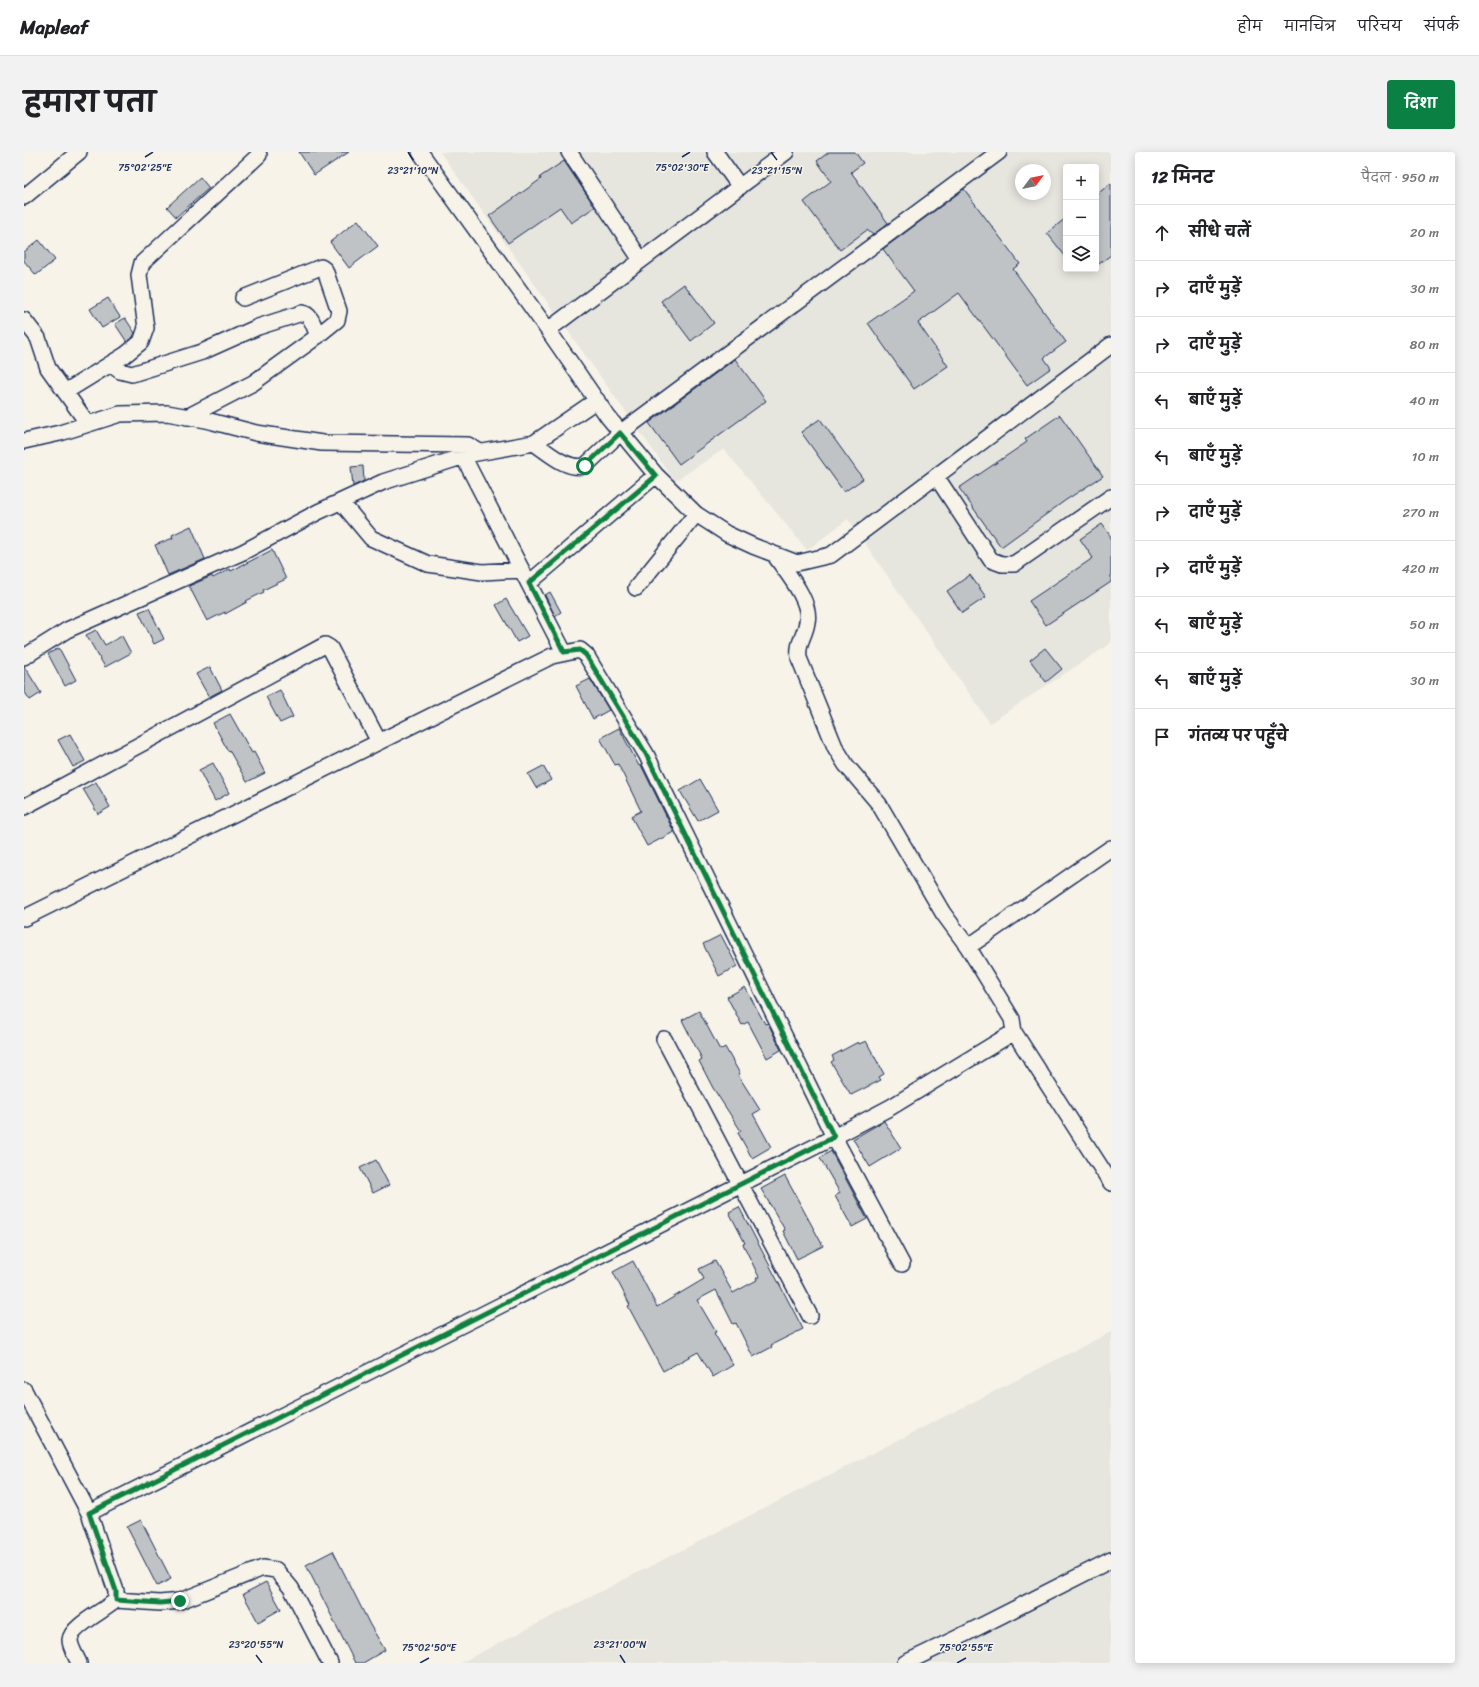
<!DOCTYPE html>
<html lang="hi">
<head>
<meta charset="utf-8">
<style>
	body { margin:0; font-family:Sriracha,"Playpen Sans Deva",sans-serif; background:#f2f2f2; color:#202124 }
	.controls { position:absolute; right:12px; top:12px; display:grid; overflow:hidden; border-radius:4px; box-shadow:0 2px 10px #0003 }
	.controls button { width:36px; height:36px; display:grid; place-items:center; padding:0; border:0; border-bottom:1px solid #e0e0e0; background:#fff; color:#202124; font:20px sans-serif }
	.compass { position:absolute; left:991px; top:12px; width:36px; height:36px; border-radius:50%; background:#fff; box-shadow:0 2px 10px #0003; rotate:58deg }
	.stop { position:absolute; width:12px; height:12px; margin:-9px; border:3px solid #0b8043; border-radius:50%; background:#fff }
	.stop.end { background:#0b8043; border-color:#fff; box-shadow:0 1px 4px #0008 }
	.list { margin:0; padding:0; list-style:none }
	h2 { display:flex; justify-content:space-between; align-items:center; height:52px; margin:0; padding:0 16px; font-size:17px }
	h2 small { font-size:13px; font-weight:400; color:#757577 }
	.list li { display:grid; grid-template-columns:26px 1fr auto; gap:12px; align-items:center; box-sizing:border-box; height:56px; padding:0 16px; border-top:1px solid #e0e0e0 }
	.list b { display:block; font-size:15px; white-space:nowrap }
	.list em { font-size:13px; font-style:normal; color:#757577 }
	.icon { flex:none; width:22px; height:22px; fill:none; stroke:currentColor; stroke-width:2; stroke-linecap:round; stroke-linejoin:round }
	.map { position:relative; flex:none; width:1087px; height:1511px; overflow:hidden; border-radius:4px }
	header { display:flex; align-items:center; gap:24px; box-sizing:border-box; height:56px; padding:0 20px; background:#fff; border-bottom:1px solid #e0e0e0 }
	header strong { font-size:19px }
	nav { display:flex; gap:22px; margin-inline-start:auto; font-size:14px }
	.intro { display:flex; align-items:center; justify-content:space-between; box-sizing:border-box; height:96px; padding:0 24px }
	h1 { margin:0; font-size:28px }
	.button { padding:10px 18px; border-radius:4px; background:#0b8043; color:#fff; font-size:14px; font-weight:700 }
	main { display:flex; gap:24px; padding:0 24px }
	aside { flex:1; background:#fff; border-radius:4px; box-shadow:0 2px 10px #0003 }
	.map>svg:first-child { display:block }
</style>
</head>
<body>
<header>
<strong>Mapleaf</strong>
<nav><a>होम</a><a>मानचित्र</a><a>परिचय</a><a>संपर्क</a></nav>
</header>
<div class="intro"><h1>हमारा पता</h1><a class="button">दिशा</a></div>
<main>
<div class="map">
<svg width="1087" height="1511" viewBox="0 0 1087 1511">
	<rect width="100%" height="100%" fill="#f7f3e8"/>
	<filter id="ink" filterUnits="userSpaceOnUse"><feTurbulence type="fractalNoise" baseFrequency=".025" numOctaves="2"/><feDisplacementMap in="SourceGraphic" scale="8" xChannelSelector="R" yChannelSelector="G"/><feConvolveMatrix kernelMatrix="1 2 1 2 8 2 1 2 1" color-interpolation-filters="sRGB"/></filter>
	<g filter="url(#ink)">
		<path fill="#e6e5de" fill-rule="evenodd" d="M416 0H1087V491L966 571 824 367 783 398 700 297 651 329ZM1042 15H1072V117H1042ZM997 18H1021V42H997Z
			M1087 1180V1511H436Z"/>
		<path fill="#c0c3c5" stroke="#1b2f5e" d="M275 0H325L290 23Z
			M805 0H831L839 11 827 20 864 71 849 83 843 78 816 98 780 50 807 29 793 9Z
			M540 9 571 55 547 71 536 55 484 91 465 64 517 27 516 25Z
			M176 25 185 36 152 65 143 55Z
			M1087 31V103L1072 114V43Z
			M940 37 996 112 989 117 1042 190 1020 206 1027 216 1003 233 935 141 894 171 924 214 890 237 844 171 890 139 859 97Z
			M1042 66V105L1023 81Z
			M334 68 354 94 325 116 306 90Z
			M15 88 31 108 12 123 0 109V100Z
			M660 132 690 171 667 189 637 149Z
			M84 146 96 165 78 176 66 157Z
			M101 166 111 181 109 185 103 190 91 172Z
			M711 207 742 249 655 312 625 271Z
			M1036 263 1079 324 1042 348 977 395 935 336 1003 290 1001 287Z
			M796 267 839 327 820 340 777 280Z
			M339 314 340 329 329 334 327 315Z
			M1078 372 1087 385V430L1022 473 1005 449 1069 406 1056 387Z
			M167 374 181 407 144 423 131 393 149 386 148 383Z
			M248 398 262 427 239 438 240 440 222 449 223 450 201 462V460L183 469 165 434 188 424 189 426 206 417 207 419Z
			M946 423 962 445 938 461 923 439Z
			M526 440 537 460 531 464 521 443Z
			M482 447 504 484 493 490 472 453Z
			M125 456 140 487 130 492 115 460Z
			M72 478 81 493 98 484 107 501 81 515 62 483Z
			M35 496 52 528 41 534 24 502Z
			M1021 496 1038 517 1022 530 1006 508Z
			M0 514 17 541 6 548 0 539Z
			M186 515 198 538 185 545 172 522Z
			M566 527 585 558 569 567 552 534Z
			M256 538 269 565 256 571 242 545Z
			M206 562 228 601 230 600 241 621 223 630 205 598 204 599 189 571Z
			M595 576 615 614 617 613 650 680 623 694 607 664 617 659 594 612 591 613 576 586Z
			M46 582 61 609 49 615 34 588Z
			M189 611 205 641 191 649 175 618Z
			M519 614 527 628 512 636 504 622Z
			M676 627 694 658 674 669 656 639Z
			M72 630 86 655 74 662 59 637Z
			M697 783 713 814 695 824 679 792Z
			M721 835 741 872 744 871 757 898 743 906 724 870 718 873 703 845Z
			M675 859 696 898 701 895 716 922 714 923 736 958 729 962 747 995 728 1006 714 981 717 979 689 936 675 909 678 907 658 868Z
			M842 889 860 922 855 925 857 928 827 943 807 910 810 908 808 904 834 890 835 892Z
			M860 969 877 996 846 1015 829 987Z
			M807 999 843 1067 828 1075 811 1044 816 1041 796 1006Z
			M352 1008 365 1033 349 1041 336 1016Z
			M761 1024 799 1094 773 1107 759 1079 761 1078 737 1037Z
			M715 1055 779 1177 747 1193 748 1195 729 1205 712 1171 709 1172 692 1138 673 1148 692 1180 690 1181 709 1213 689 1225 674 1200 639 1219 604 1154 606 1153 589 1120 609 1109 633 1155 680 1127 675 1117 691 1109 709 1141 733 1128 732 1126 735 1125 719 1092 721 1091 705 1060Z
			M117 1368 147 1427 133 1434 103 1375Z
			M309 1399 346 1473 361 1498 339 1511H331L282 1413Z
			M242 1430 257 1457 234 1470 219 1442Z"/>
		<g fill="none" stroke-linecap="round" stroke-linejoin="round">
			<g stroke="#1b2f5e" stroke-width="18">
				<path id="minor" d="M396 0 524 178 584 265 632 323 672 362 703 382 729 394 773 411 807 403 1087 193
					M545 0 617 108
					M691 0 716 35
					M0 45 55 0
					M0 168 14 186 24 216 64 272
					M524 178 762 0
					M86 212 96 219 108 222 178 200 234 175 278 161C288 162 290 176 294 184
					M41 240 101 203 117 190 122 176 115 123 118 111 235 3
					M163 265 229 231 287 189 313 168 315 159 301 118 297 115 219 146
					M0 289 36 281 96 262 143 261 182 268 232 281 298 291 444 293 456 300
					M510 291C525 301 542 318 561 314L596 281 975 0
					M439 304 540 500
					M912 324 967 408 978 412H990L1087 345
					M317 350 347 386 404 412 458 420 498 418
					M505 431 632 323
					M612 436 672 362
					M0 505 43 478 219 400 294 360 359 330 447 302 510 291 573 248
					M0 655 301 493 306 496 355 590
					M0 766 528 504 556 498 562 503 622 602 810 985 878 1112
					M944 795 1087 696
					M990 880 1087 1031
					M640 887 786 1164
					M0 1238 65 1361 92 1439V1448C82 1458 47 1474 46 1488 46 1495 52 1504 55 1511
					M65 1361 810 985 867 955 990 880 988 867 944 795 919 761 855 652 822 613 811 595 775 506C773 489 781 485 783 470 788 449 761 419 750 402
					M92 1448 136 1451 156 1449 239 1416 252 1418 267 1436 306 1511
					M881 1511 933 1486 1087 1408"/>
			</g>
			<use href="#minor" stroke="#f7f3e8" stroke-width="15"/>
		</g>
	</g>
	<g fill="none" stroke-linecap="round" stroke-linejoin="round" filter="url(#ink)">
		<path stroke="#0b8043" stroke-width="5" d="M156 1449 136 1451 92 1448V1439L65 1361 810 985 622 602 562 503 556 498 540 500 505 431 632 324 596 281 561 314"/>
	</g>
	<path fill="none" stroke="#1b2f5e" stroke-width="1.5" d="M384 0 389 8M747 0 753 8M121 5 129 0M658 5 666 0M232 1503 238 1511M596 1503 601 1511M396 1511 405 1506M933 1511 942 1506"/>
	<g font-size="10" text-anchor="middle" fill="#1b2f5e" stroke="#f7f3e8" stroke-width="3" stroke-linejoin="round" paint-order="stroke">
		<text x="658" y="19">75°02'30"E</text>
		<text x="121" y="19">75°02'25"E</text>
		<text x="389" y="22">23°21'10"N</text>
		<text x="753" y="22">23°21'15"N</text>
		<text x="232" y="1496">23°20'55"N</text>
		<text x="596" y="1496">23°21'00"N</text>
		<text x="405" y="1499">75°02'50"E</text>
		<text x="942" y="1499">75°02'55"E</text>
	</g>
</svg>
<div class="controls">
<button>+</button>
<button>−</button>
<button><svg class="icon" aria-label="layers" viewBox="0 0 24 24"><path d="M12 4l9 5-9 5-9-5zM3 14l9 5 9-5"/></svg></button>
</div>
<svg class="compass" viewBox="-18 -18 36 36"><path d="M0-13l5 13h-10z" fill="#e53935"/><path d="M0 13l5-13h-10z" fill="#757577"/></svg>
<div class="stop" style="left:561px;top:314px"></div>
<div class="stop end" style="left:156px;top:1449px"></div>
</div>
<aside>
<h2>12 मिनट<small>पैदल · 950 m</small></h2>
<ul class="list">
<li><svg class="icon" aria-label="ahead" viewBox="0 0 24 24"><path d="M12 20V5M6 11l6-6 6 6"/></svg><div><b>सीधे चलें</b></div><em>20 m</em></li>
<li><svg class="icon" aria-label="right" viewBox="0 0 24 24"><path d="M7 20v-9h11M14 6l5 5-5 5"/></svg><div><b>दाएँ मुड़ें</b></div><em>30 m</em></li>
<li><svg class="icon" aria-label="right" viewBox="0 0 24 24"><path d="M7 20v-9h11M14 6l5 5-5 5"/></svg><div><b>दाएँ मुड़ें</b></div><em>80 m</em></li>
<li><svg class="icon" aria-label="left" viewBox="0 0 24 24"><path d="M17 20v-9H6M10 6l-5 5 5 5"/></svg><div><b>बाएँ मुड़ें</b></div><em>40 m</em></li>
<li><svg class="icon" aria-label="left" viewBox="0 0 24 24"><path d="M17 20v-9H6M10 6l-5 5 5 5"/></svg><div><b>बाएँ मुड़ें</b></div><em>10 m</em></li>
<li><svg class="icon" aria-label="right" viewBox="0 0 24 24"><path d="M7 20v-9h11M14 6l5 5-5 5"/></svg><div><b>दाएँ मुड़ें</b></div><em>270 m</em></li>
<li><svg class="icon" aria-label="right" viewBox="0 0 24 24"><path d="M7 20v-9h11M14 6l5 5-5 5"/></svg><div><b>दाएँ मुड़ें</b></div><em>420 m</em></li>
<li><svg class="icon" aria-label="left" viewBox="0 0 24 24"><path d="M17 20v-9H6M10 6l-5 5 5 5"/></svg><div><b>बाएँ मुड़ें</b></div><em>50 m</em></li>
<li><svg class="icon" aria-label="left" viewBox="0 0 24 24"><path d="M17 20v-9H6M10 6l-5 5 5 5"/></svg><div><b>बाएँ मुड़ें</b></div><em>30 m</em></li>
<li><svg class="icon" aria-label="arrive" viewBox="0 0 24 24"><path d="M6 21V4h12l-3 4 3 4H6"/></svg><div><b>गंतव्य पर पहुँचे</b></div></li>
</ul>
</aside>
</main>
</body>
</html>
